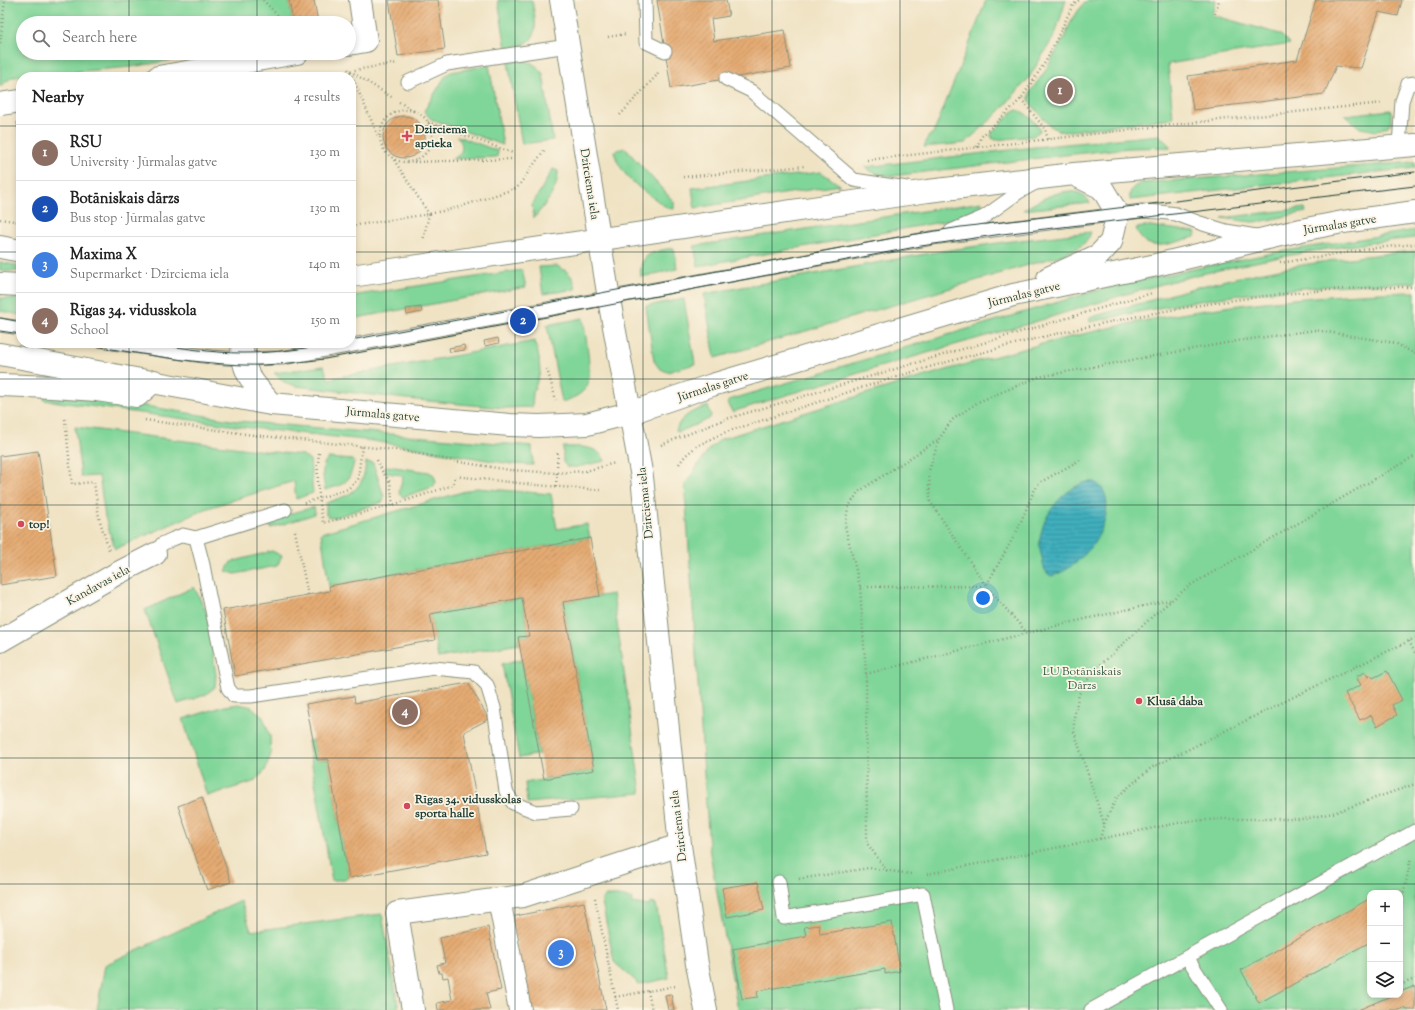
<!DOCTYPE html>
<html lang="en">
<head>
<meta charset="utf-8">
<style>
	body { margin:0; font-family:"Sorts Mill Goudy",serif; background:#f2f2f2; color:#222 }
	.controls { position:absolute; right:12px; bottom:12px; display:grid; overflow:hidden; border-radius:8px; box-shadow:0 2px 6px #0003 }
	.controls button { width:36px; height:36px; display:grid; place-items:center; padding:0; border:0; border-bottom:1px solid #e0e0e0; background:#fff; color:#222; font:20px sans-serif }
	.you { position:absolute; left:983px; top:598px; width:14px; height:14px; margin:-10px; border:3px solid #fff; border-radius:50%; background:#1a73e8; box-shadow:0 0 0 6px #1a73e833 }
	.badge { display:grid; place-items:center; width:26px; height:26px; border-radius:50%; background:#d1495b; color:#fff; font-size:13px; font-weight:700 }
	.pin { position:absolute; translate:-50% -50%; border:2px solid #fff; box-shadow:0 1px 4px #0006 }
	.list { margin:0; padding:0; list-style:none }
	h2 { display:flex; justify-content:space-between; align-items:center; height:52px; margin:0; padding:0 16px; font-size:17px }
	h2 small { font-size:13px; font-weight:400; color:#767676 }
	.list li { display:grid; grid-template-columns:26px 1fr auto; gap:12px; align-items:center; box-sizing:border-box; height:56px; padding:0 16px; border-top:1px solid #e0e0e0 }
	.list b { display:block; font-size:15px; white-space:nowrap }
	.list p { margin:0; font-size:13px; white-space:nowrap; color:#767676 }
	.list em { font-size:13px; font-style:normal; color:#767676 }
	.icon { flex:none; width:22px; height:22px; fill:none; stroke:currentColor; stroke-width:2; stroke-linecap:round; stroke-linejoin:round }
	.map { position:relative; flex:none; width:1415px; height:1010px; overflow:hidden }
	.search { position:absolute; background:#fff; box-shadow:0 2px 6px #0003; left:16px; top:16px; width:340px; height:44px; display:flex; align-items:center; gap:10px; box-sizing:border-box; padding:0 14px; border-radius:22px; color:#767676; font-size:15px }
	.panel { position:absolute; background:#fff; box-shadow:0 2px 6px #0003; left:16px; top:72px; width:340px; height:276px; border-radius:16px }
	.map>svg:first-child { display:block }
</style>
</head>
<body>
<div class="map">
<svg width="1415" height="1010" viewBox="0 0 1415 1010">
	<defs>
		<pattern id="water-rules" width="6" height="5" patternUnits="userSpaceOnUse"><rect width="6" height="5" fill="#41afbd"/><path d="M0 2.5h6" fill="none" stroke="#36909a"/></pattern>
		<pattern id="building-hatch" width="6" height="6" patternUnits="userSpaceOnUse"><rect width="6" height="6" fill="#e5ab73"/><path d="M-1 1l2-2M0 6l6-6M5 7l2-2" fill="none" stroke="#b98c5f"/></pattern>
	</defs>
	<rect width="100%" height="100%" fill="#fcf5e5"/>
	<filter id="ink" filterUnits="userSpaceOnUse"><feTurbulence type="fractalNoise" baseFrequency=".025" numOctaves="2"/><feDisplacementMap in="SourceGraphic" scale="8" xChannelSelector="R" yChannelSelector="G"/><feConvolveMatrix kernelMatrix="1 2 1 2 8 2 1 2 1" color-interpolation-filters="sRGB"/></filter>
	<filter id="wash" filterUnits="userSpaceOnUse"><feTurbulence type="fractalNoise" baseFrequency=".012" numOctaves="4" result="noise"/><feDisplacementMap in="SourceGraphic" scale="16" xChannelSelector="R" yChannelSelector="G"/><feGaussianBlur stdDeviation="0.9" result="paint"/><feColorMatrix in="noise" values="0 0 0 0 0 0 0 0 0 0 0 0 0 0 0 0 0 1.4 0 .05"/><feComposite in="paint" operator="in"/></filter>
	<g filter="url(#wash)">
		<rect width="100%" height="100%" fill="#f0e3c4"/>
		<path fill="#80d699" stroke="#508a66" fill-rule="evenodd" d="M0 0H289L293 23H23V53H216L131 67 12 77 0 87Z
			M498 0H532C534 15 542 39 522 45 517 46 511 47 506 48Z
			M986 0H1066L1055 35 1028 79 997 114 965 143 924 147 928 137 934 132 977 24Z
			M1087 0H1216L1212 15 1280 34 1290 44 1168 64 1173 118 1063 132 1051 127 1031 104 1029 99 1030 92 1044 73 1064 38 1073 17Z
			M521 60C532 62 537 65 543 74L553 140 522 144 508 62Z
			M489 65 503 145 431 119 424 111 446 75 451 72Z
			M1017 110C1026 112 1037 123 1040 131L1033 136 996 140 992 138 991 134 1012 112Z
			M1391 110V121L1388 126 1377 131 1360 128 1345 115Z
			M1159 135 1171 147 1129 148 1065 155 892 176C883 175 873 174 865 167L1035 147Z
			M457 136 498 151 497 157 452 159C463 155 465 145 457 136Z
			M625 148 674 202V209C667 209 662 204 655 199 638 188 619 173 614 151Z
			M1415 162V168L1130 200C1129 190 1132 187 1141 183Z
			M553 169 558 171C558 191 546 203 534 218L532 205Z
			M821 172 840 185 695 208 692 188Z
			M1070 191C1079 192 1086 195 1090 203L1023 210C1038 201 1053 192 1070 191Z
			M982 202V205L980 207 955 218 941 222 698 266 694 246Z
			M1305 208 1306 212 1263 221 1252 222 1222 218Z
			M1150 226 1195 232 1196 234 1195 237C1173 242 1145 257 1136 228Z
			M1415 230V238C1349 244 1283 255 1219 270 1154 284 1091 305 1028 324 929 352 830 381 732 412L728 402 729 400 1102 289 1193 269 1273 253Z
			M1091 232C1087 246 1074 250 1062 255L715 358 704 294 936 252 1012 241Z
			M674 248 677 269 641 277C638 253 655 251 674 248Z
			M1415 251V283C1372 284 1328 285 1284 290 1219 296 1154 308 1090 322L1089 318C1125 308 1161 297 1197 287 1268 269 1342 257 1415 251Z
			M0 262 19 266 18 271H0Z
			M557 266C569 272 573 275 576 289L543 294 539 267Z
			M522 270 526 287 351 319V296Z
			M1415 292V1010H738L709 848 686 504 685 484 709 449 721 439 731 436C848 399 964 362 1083 334 1192 308 1303 294 1415 292ZM1370 893H1400V995H1370Z
			M0 298 21 299V315L0 311Z
			M684 299 695 364 667 372 659 368 654 361 646 306Z
			M583 318C585 332 593 374 587 386 582 395 571 399 562 402L547 325Z
			M535 341 539 358 540 373 533 393 532 407 504 408 406 399 296 386 284 382 274 373 324 366 328 379Z
			M44 395 115 401 237 421 532 446 533 465 511 464 373 441 251 428 44 400Z
			M708 406 711 416 709 419 679 432 676 431C680 415 694 411 708 406Z
			M75 427 265 451 303 455 310 460 313 493 296 499 294 481 208 508 115 549 105 517 99 476 81 477Z
			M563 447C577 447 598 444 605 461L577 467H567L563 462Z
			M329 458 352 460 354 462C349 484 345 484 325 490 324 480 319 464 329 458Z
			M366 462 373 463 384 497 383 502 333 518 328 517 326 515V503C352 494 363 491 366 462Z
			M387 466 429 472 434 475 436 482 433 487 403 497 400 495 399 491 403 478 401 475 387 473 384 468Z
			M476 488 551 494 557 529 587 524 590 538 329 586 321 533Z
			M314 507 315 513 312 515 271 528 268 525V522L271 519Z
			M272 551 282 556 277 566 235 574 226 571 231 562Z
			M194 587 207 613 216 675 215 687 205 695 178 704 145 610Z
			M613 594 641 793 527 803 525 783 594 770 563 602Z
			M522 598 529 636 518 637 519 644 438 658 430 614Z
			M522 659 539 754 519 758 502 664Z
			M239 704 252 707 263 717 270 736 271 754 265 771 253 782 207 796 183 719 225 706Z
			M313 740 317 760 328 759 349 878 332 881 308 741Z
			M606 896H620L632 899V903L649 906 650 903 656 904 669 978 638 985 636 983 637 982 614 962 602 902V899Z
			M241 901 251 931 382 914 399 1010H97L105 965Z"/>
		<path fill="url(#water-rules)" stroke="#307678" d="M1091 481C1119 490 1104 531 1091 547 1081 560 1067 572 1051 576 1044 572 1043 565 1042 558 1040 552 1039 545 1040 539 1043 513 1065 486 1091 481Z"/>
		<g id="blocks">
			<path fill="url(#building-hatch)" d="M289 0H314L318 23H293Z
				M389 0H438L445 49 398 56Z
				M657 0H726L729 16 711 19 714 41 785 30 791 68 671 88Z
				M1316 0H1402L1398 16 1379 12 1361 68 1336 66 1324 94 1193 110 1188 76 1297 60Z
				M336 73V77H315V76Z
				M383 137a21 21 0 1 1 42 0a21 21 0 1 1-42 0Z
				M17 122H21V139L20 140Z
				M421 307 422 312 407 315 406 309Z
				M498 338 499 343 485 346 484 341Z
				M464 345 465 350 450 352 449 348Z
				M38 451 57 576 0 585V456Z
				M590 538 600 596 563 602 594 770 544 779 518 637 529 636 522 598 430 614 435 640 235 676 223 610 330 591 329 586Z
				M1387 671 1402 700 1392 705 1397 715 1377 726 1371 715 1360 720 1345 693 1361 685 1356 677 1365 672 1368 677 1371 675 1373 678Z
				M468 683 489 719 464 732 486 853 349 878 328 759 317 760 306 704 354 696 355 703Z
				M202 797 231 882 207 890 178 806Z
				M758 882 764 910 727 917 722 888Z
				M1369 899 1370 902V942L1259 1003 1241 970Z
				M584 902 606 1010H529L511 917Z
				M892 922 900 971 885 974V969L757 991 758 997 742 999 733 949 806 936 804 927 819 925 820 934Z
				M488 927 501 990 486 993 490 1010H438L437 1003 452 1000 448 977 443 978 442 973H439L437 965 445 963 440 938Z
				M1415 986V1010H1407L1405 1007 1400 1010H1358L1393 995H1400V992Z
				M671 994 674 1010H668L665 995Z"/>
		</g>
	</g>
	<g filter="url(#ink)">
		<use href="#blocks" fill-opacity="0" stroke="#88907c" stroke-width="1"/>
		<g fill="none" stroke-linecap="round" stroke-linejoin="round">
			<g stroke="#88907c" stroke-width="15">
				<path id="service" d="M645 0 646 42 665 51
					M726 79 751 91 854 180 907 188
					M408 82 447 64 568 46
					M1399 146 1402 101 1408 84 1415 83
					M951 231 984 217 1019 192 1037 182
					M0 325 21 328
					M113 343 211 357 243 359 282 358 932 238 1142 211 1160 212 1176 214 1200 223 1226 231 1256 236
					M196 538 203 565 207 586 228 688 234 696H251L434 668 474 672 487 685 494 708 506 791 513 803 536 812 571 809
					M155 554 162 544 173 539 183 535 196 538 285 510
					M779 882 784 918 923 894 946 1010
					M1187 957 1221 1010
					M1091 1010 1415 831"/>
			</g>
			<g stroke="#88907c" stroke-width="24">
				<path id="minor" d="M349 44 366 41 360 0
					M158 77 297 53
					M0 104 21 101
					M0 641 116 574 155 554
					M499 899 520 1010
					M413 1010 397 913 523 896 680 845"/>
			</g>
			<g stroke="#88907c" stroke-width="24">
				<path id="tertiary" d="M561 0 610 305 642 477 680 845 697 964 706 1010"/>
			</g>
			<g stroke="#88907c" stroke-width="24">
				<path id="secondary" d="M0 247 21 251
					M351 276 928 191 1074 174 1415 145
					M1048 278 1099 255 1111 242 1116 221 1114 208 1102 188 1075 175
					M0 284 21 285
					M242 343C242 374 252 381 271 404
					M0 354 271 404 510 425 539 426 587 424 630 413 712 385 1013 295 1152 266 1301 230 1343 222 1415 212
					M0 385 52 387 97 390 137 396 154 381"/>
			</g>
			<path stroke="#88907c" stroke-width="2.5" stroke-dasharray="1 3" stroke-linecap="butt" d="M263 0 285 23
				M1215 14 1219 0
				M608 37 625 34
				M0 43 5 0
				M348 69 349 71 398 63
				M350 71 393 98
				M350 72 379 138
				M1021 99 1045 129 1048 140
				M399 102 414 111
				M380 136a26 26 0 1 1 52 0a26 26 0 1 1-52 0Z
				M620 115 657 75 659 70
				M428 122 513 153
				M977 147 981 137 1021 99 1046 61 1073 5 1079 0
				M394 160 429 214 423 241
				M867 160 1180 124 1383 103
				M414 162 514 159
				M683 177 806 166
				M0 219 21 222
				M351 226 429 214 456 208 517 188 545 149
				M1280 263 1375 248 1415 244
				M547 369 556 400
				M65 419 72 484 94 482 99 518 109 550
				M145 420 253 435 406 451 459 462 510 470 556 473 586 471 615 463
				M661 445 723 420 1152 293
				M319 453C316 476 319 500 323 523L393 505 453 485 455 476 536 485 600 490
				M377 460 382 471 390 482 393 505
				M1080 460 1039 483 1033 493 1017 531 986 586 930 501 929 471 939 439 952 420 978 402 1038 377 1237 341 1315 330 1395 343 1415 354
				M679 464C690 447 708 440 726 432 792 411 858 388 926 368 1084 323 1249 287 1415 287
				M556 486 558 451
				M304 503 348 489 358 479 362 446
				M295 531 308 595
				M860 587 986 586 1027 633
				M1409 641 1415 653
				M866 674 1059 625 1170 600
				M1104 824 1074 731V717L1079 694 1092 673 1156 613 1189 586 1415 456
				M1100 839 1104 824 1117 797 1151 768 1277 705 1415 638
				M887 871 867 843 866 674 860 587 845 526 848 508 858 492 939 439
				M927 874 1188 821 1223 819H1304L1333 813 1415 784
				M799 879 869 868 911 874
				M595 898 618 1010
				M1400 912 1411 857
				M1400 985 1415 979
				M648 991 652 1010
				M615 997 676 986"/>
			<use href="#service" stroke="#fff" stroke-width="13"/>
			<use href="#minor" stroke="#fff" stroke-width="22"/>
			<use href="#tertiary" stroke="#fff" stroke-width="22"/>
			<use href="#secondary" stroke="#fff" stroke-width="22"/>
			<path stroke="#1f3d34" stroke-width="1" d="M0 318 21 322
				M0 331 21 334
				M351 340 904 236 961 227 1415 172
				M76 343C131 352 187 363 243 365 270 366 298 362 325 359L921 246 1002 234 1415 186
				M152 343C182 348 212 353 243 353 274 353 304 349 334 343"/>
		</g>
	</g>
	<path fill="none" stroke="#1f3d34" stroke-width="1" stroke-opacity="0.55" d="M129 0V23M257 0V23M386 0V1010M515 0V1010M643 0V1010M772 0V1010M900 0V1010M1029 0V1010M1158 0V1010M1286 0V1010M129 53V77M257 53V77M0 126H21M351 126H1415M0 252H21M351 252H1415M129 343V1010M257 343V1010M0 379H1415M0 505H1415M0 631H1415M0 758H1415M0 884H1415"/>
	<g fill="#d1495b" stroke="#fcf5e5" stroke-width="1.5">
		<path d="M405 130h4v4h4v4h-4v4h-4v-4h-4v-4h4z"/>
		<circle cx="21" cy="524" r="4"/>
		<circle cx="1139" cy="701" r="4"/>
		<circle cx="407" cy="806" r="4"/>
	</g>
	<g text-anchor="middle" stroke-width="3.5" stroke-linejoin="round" paint-order="stroke">
		<g font-size="12" font-weight="bold" fill="#1f3d34" stroke="#fcf5e5" text-anchor="start">
			<text x="415" y="133">Dzirciema<tspan x="415" dy="14">aptieka</tspan></text>
			<text x="29" y="528">top!</text>
			<text x="1147" y="705">Klusā daba</text>
			<text x="415" y="803">Rīgas 34. vidusskolas<tspan x="415" dy="14">sporta halle</tspan></text>
		</g>
		<g font-size="12" fill="#1f3d34" stroke="#fcf5e5">
			<text transform="translate(590 184) rotate(81)" y="4">Dzirciema iela</text>
			<text transform="translate(1340 224) rotate(-9)" y="4">Jūrmalas gatve</text>
			<text transform="translate(1024 294) rotate(-14)" y="4">Jūrmalas gatve</text>
			<text transform="translate(713 386) rotate(-18)" y="4">Jūrmalas gatve</text>
			<text transform="translate(383 414) rotate(5)" y="4">Jūrmalas gatve</text>
			<text transform="translate(645 503) rotate(-96)" y="4">Dzirciema iela</text>
			<text transform="translate(98 585) rotate(-29)" y="4">Kandavas iela</text>
			<text transform="translate(678 826) rotate(-97)" y="4">Dzirciema iela</text>
		</g>
		<g font-size="12" fill="#325c48" stroke="#fcf5e5">
			<text x="1082" y="675">LU Botāniskais<tspan x="1082" dy="14">Dārzs</tspan></text>
		</g>
	</g>
</svg>
<div class="controls">
<button>+</button>
<button>−</button>
<button><svg class="icon" aria-label="layers" viewBox="0 0 24 24"><path d="M12 4l9 5-9 5-9-5zM3 14l9 5 9-5"/></svg></button>
</div>
<div class="you"></div>
<div class="pin badge" style="left:1060px;top:91px;background:#8d6e63">1</div>
<div class="pin badge" style="left:523px;top:321px;background:#1a4fb4">2</div>
<div class="pin badge" style="left:561px;top:953px;background:#3f7fe0">3</div>
<div class="pin badge" style="left:405px;top:712px;background:#8d6e63">4</div>
<div class="search"><svg class="icon" aria-label="search" viewBox="0 0 24 24"><circle cx="10" cy="10" r="6"/><path d="M15 15l6 6"/></svg>Search here</div>
<section class="panel">
<h2>Nearby<small>4 results</small></h2>
<ul class="list">
<li><span class="badge" style="background:#8d6e63">1</span><div><b>RSU</b><p>University · Jūrmalas gatve</p></div><em>130 m</em></li>
<li><span class="badge" style="background:#1a4fb4">2</span><div><b>Botāniskais dārzs</b><p>Bus stop · Jūrmalas gatve</p></div><em>130 m</em></li>
<li><span class="badge" style="background:#3f7fe0">3</span><div><b>Maxima X</b><p>Supermarket · Dzirciema iela</p></div><em>140 m</em></li>
<li><span class="badge" style="background:#8d6e63">4</span><div><b>Rīgas 34. vidusskola</b><p>School</p></div><em>150 m</em></li>
</ul>
</section>
</div>
</body>
</html>
